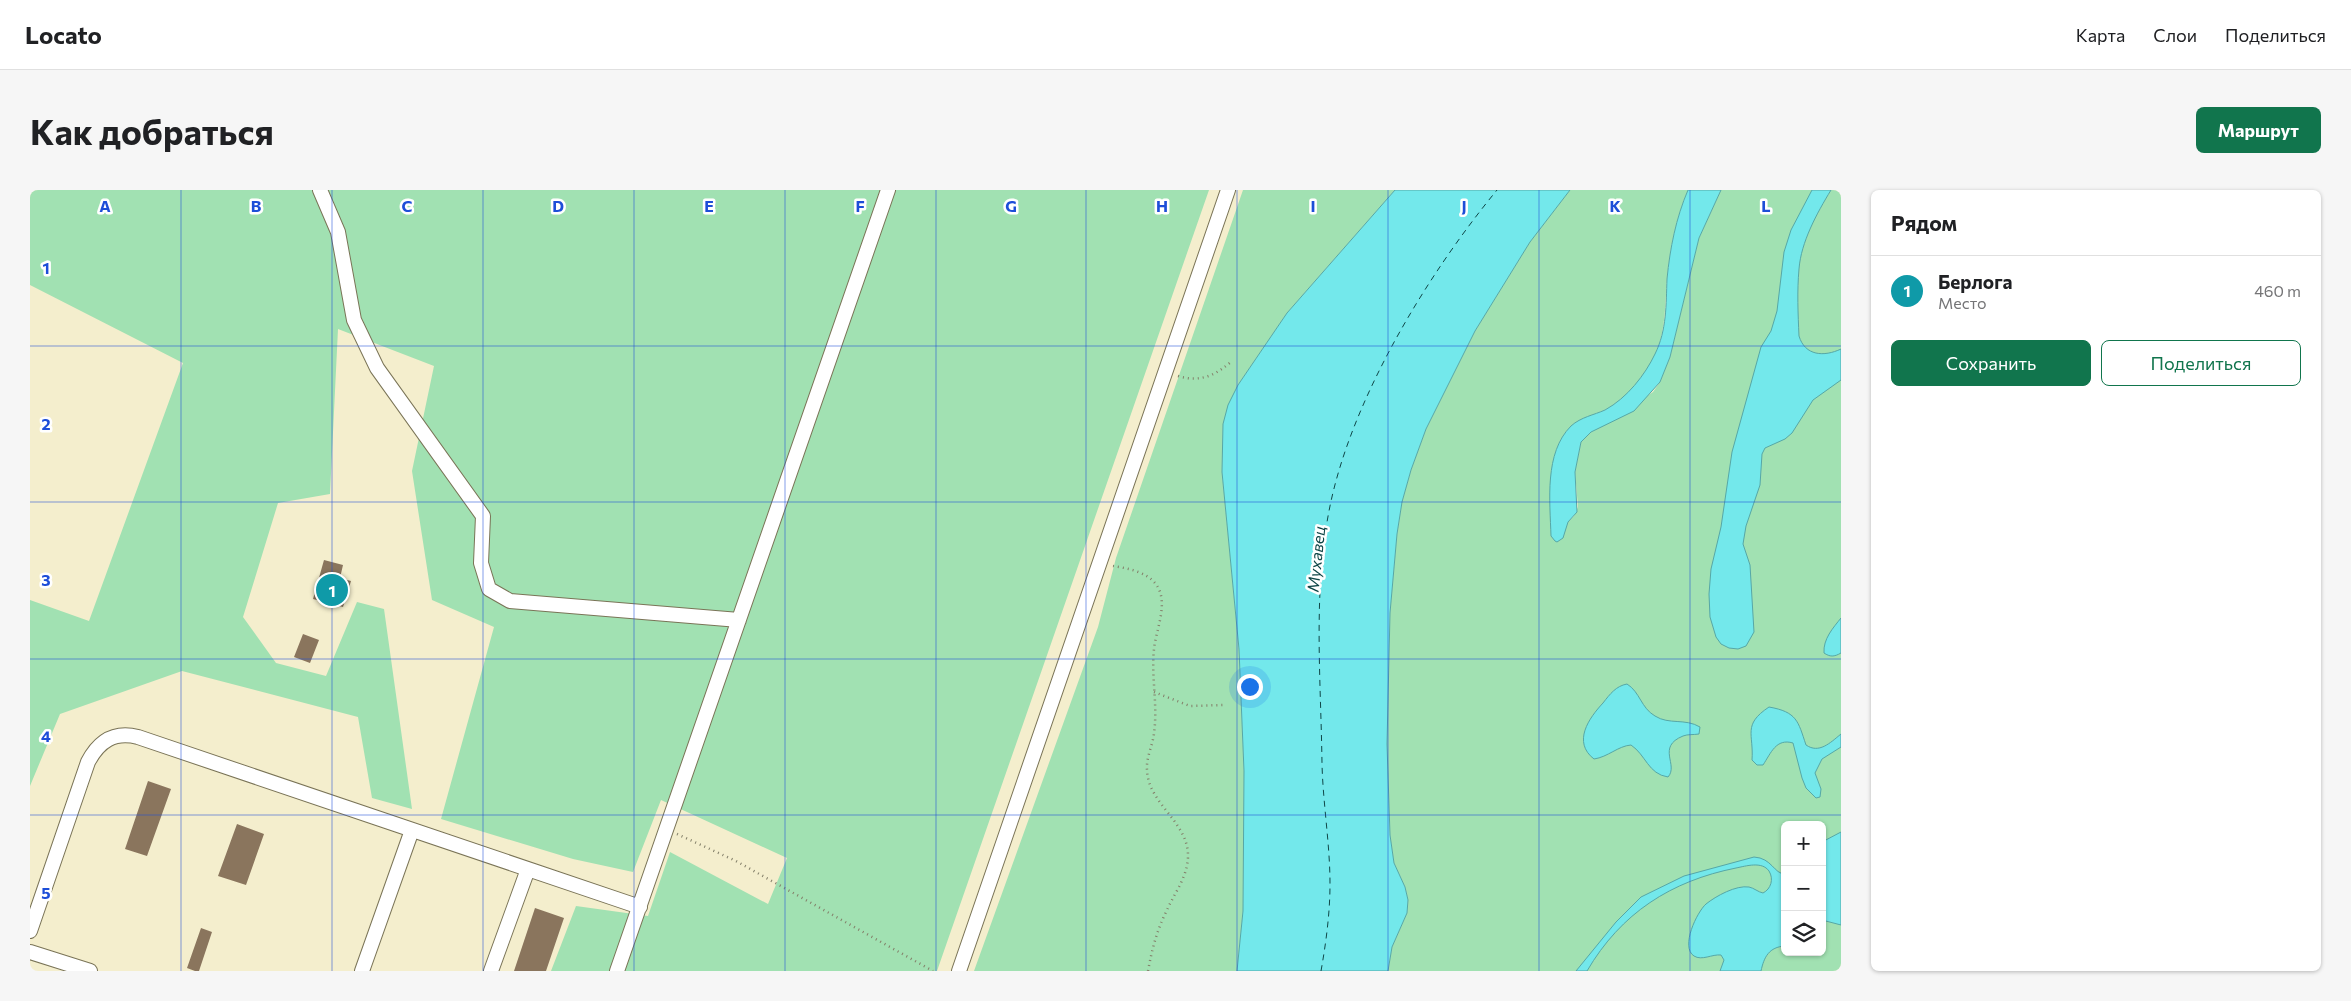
<!DOCTYPE html>
<html lang="ru">
<head>
<meta charset="utf-8">
<style>
	body { margin:0; font-family:Commissioner,sans-serif; background:#f6f6f6; color:#202124 }
	.controls { position:absolute; right:15px; bottom:15px; display:grid; overflow:hidden; border-radius:8px; box-shadow:0 1px 4px #0004 }
	.controls button { width:45px; height:45px; display:grid; place-items:center; padding:0; border:0; border-bottom:1px solid #e0e0e0; background:#fff; color:#202124; font:25px sans-serif }
	.you { position:absolute; left:1219px; top:496px; width:18px; height:18px; margin:-12px; border:4px solid #fff; border-radius:50%; background:#1a73e8; box-shadow:0 0 0 8px #1a73e833 }
	.badge { display:grid; place-items:center; width:32px; height:32px; border-radius:50%; background:#11754d; color:#fff; font-size:16px; font-weight:700 }
	.pin { position:absolute; translate:-50% -50%; border:2px solid #fff; box-shadow:0 1px 5px #0006 }
	.list { margin:0; padding:0; list-style:none }
	h2 { display:flex; justify-content:space-between; align-items:center; height:65px; margin:0; padding:0 20px; font-size:21px }
	h2 small { font-size:16px; font-weight:400; color:#757577 }
	.list li { display:grid; grid-template-columns:32px 1fr auto; gap:15px; align-items:center; box-sizing:border-box; height:70px; padding:0 20px; border-top:1px solid #e0e0e0 }
	.list b { display:block; font-size:19px; white-space:nowrap }
	.list p { margin:0; font-size:16px; white-space:nowrap; color:#757577 }
	.list em { font-size:16px; font-style:normal; color:#757577 }
	.actions { display:flex; gap:10px; padding:15px 20px }
	.actions a { flex:1; padding:11px 0; border:1px solid #11754d; border-radius:8px; text-align:center; font-size:18px; color:#11754d }
	.actions .main { background:#11754d; color:#fff }
	.icon { flex:none; width:28px; height:28px; fill:none; stroke:currentColor; stroke-width:2; stroke-linecap:round; stroke-linejoin:round }
	.map { position:relative; flex:none; width:1811px; height:781px; overflow:hidden; border-radius:8px }
	header { display:flex; align-items:center; gap:30px; box-sizing:border-box; height:70px; padding:0 25px; background:#fff; border-bottom:1px solid #e0e0e0 }
	header strong { font-size:24px }
	nav { display:flex; gap:28px; margin-inline-start:auto; font-size:18px }
	.intro { display:flex; align-items:center; justify-content:space-between; box-sizing:border-box; height:120px; padding:0 30px }
	h1 { margin:0; font-size:35px }
	.button { padding:12px 22px; border-radius:8px; background:#11754d; color:#fff; font-size:18px; font-weight:700 }
	main { display:flex; gap:30px; padding:0 30px }
	aside { flex:1; background:#fff; border-radius:8px; box-shadow:0 1px 4px #0004 }
	.map>svg:first-child { display:block }
</style>
</head>
<body>
<header>
<strong>Locato</strong>
<nav><a>Карта</a><a>Слои</a><a>Поделиться</a></nav>
</header>
<div class="intro"><h1>Как добраться</h1><a class="button">Маршрут</a></div>
<main>
<div class="map">
<svg width="1811" height="781" viewBox="0 0 1811 781">
	<rect width="100%" height="100%" fill="#f4eecd"/>
	<path fill="#a1e1b2" fill-rule="evenodd" d="M0 0H1179L907 781H521L546 716 618 726 640 662 738 714 757 668 631 610 603 682 543 669 411 629 464 437 402 410 382 281 404 176 308 139 300 304 248 313 213 427 246 473 296 486 327 412 354 419 382 619 342 608 328 527 152 481 30 524 0 596V410L59 431 153 173 0 95Z
		M1213 0H1365L1257 123 1208 195 1193 234 1192 282 1209 459 1214 581 1213 721 1207 781H944L1068 437 1086 368Z
		M1540 0H1658C1646 28 1640 58 1637 88 1635 114 1636 139 1626 163 1616 185 1596 210 1573 221 1563 225 1552 228 1543 235 1512 260 1522 318 1525 351L1530 350 1538 332 1544 326 1548 317 1545 282 1551 252 1561 242 1623 202 1630 192 1640 167 1669 48 1691 0H1811V781H1358L1362 757 1377 723 1378 710 1375 697 1364 673 1360 645 1357 554 1360 423 1367 344 1372 312 1381 280 1396 239 1445 141 1500 52ZM1755 635H1792V762H1755Z"/>
	<path fill="#73e8eb" stroke="#56a7a6" d="M1365 0H1540L1500 52 1445 141 1396 239 1381 280 1372 312 1367 344 1360 423 1357 554 1360 645 1364 673 1375 697 1378 710 1377 723 1362 757 1358 781H1207L1213 721 1214 581 1209 459 1192 282 1193 234 1198 215 1208 195 1257 123Z
		M1658 0H1691L1669 48 1640 167 1630 192 1604 221 1561 242 1551 252 1545 282 1547 322 1538 332 1533 348 1527 352 1525 351 1521 346C1520 311 1514 263 1541 236 1551 227 1564 225 1575 220 1597 208 1615 185 1625 164 1637 140 1636 114 1637 89 1640 58 1646 28 1658 0Z
		M1782 0H1801C1787 23 1771 52 1769 79 1767 101 1768 124 1769 146 1775 166 1794 167 1811 159V190L1783 210 1762 243 1755 249 1735 258 1732 264 1730 295 1716 336 1713 354 1720 375 1724 442 1716 456 1708 459 1699 458 1691 454 1686 447 1680 427 1679 404 1681 379 1691 337 1702 262 1731 157 1741 141 1747 121 1754 62 1761 40Z
		M1811 428V463C1804 467 1800 467 1794 463 1793 449 1803 438 1811 428Z
		M1597 494C1610 502 1611 518 1625 526 1639 535 1655 528 1670 537L1669 544C1663 545 1658 544 1653 546 1626 557 1649 575 1638 587 1618 584 1616 565 1601 555 1588 556 1578 567 1564 569 1542 552 1559 528 1573 513 1580 504 1586 496 1597 494Z
		M1739 517C1767 522 1768 531 1776 555 1789 564 1800 553 1811 544V557L1792 569 1785 583 1791 599 1790 607 1786 608 1776 598 1772 588 1763 553C1746 548 1741 563 1733 575H1727L1722 570C1724 544 1712 535 1739 517Z
		M1811 642V735L1792 730V652Z
		M1724 667C1742 668 1744 684 1755 684V756C1739 757 1734 767 1731 781H1690L1694 770 1691 765C1682 764 1672 771 1664 766 1650 757 1667 722 1676 714 1686 706 1706 695 1719 697 1724 698 1728 702 1733 703 1741 699 1744 689 1739 681 1732 671 1716 676 1706 678 1641 691 1591 723 1557 781H1546L1586 732 1611 707 1654 686Z"/>
	<g fill="none" stroke-linecap="round" stroke-linejoin="round">
		<path stroke="#0f4647" stroke-width="1" stroke-dasharray="6 5" stroke-linecap="butt" d="M1291 781C1296 753 1300 723 1300 694 1300 654 1293 614 1292 574 1291 491 1283 404 1299 321 1320 211 1397 85 1467 0"/>
	</g>
	<path fill="#8a755d" d="M294 370 313 375 310 388 321 391 313 417 283 409Z
		M273 444 289 450 280 473 264 467Z
		M118 591 141 599 117 666 95 659Z
		M207 634 234 644 216 695 188 686Z
		M505 718 534 728 516 781H484Z
		M171 738 182 742 169 781H165L157 778Z"/>
	<g fill="none" stroke-linecap="round" stroke-linejoin="round">
		<g stroke="#7a7457" stroke-width="16">
			<path id="minor" d="M290 0 308 42 324 130 347 178 453 326 451 373 459 399 480 411 709 430
				M0 741 58 572C69 551 84 541 108 547L610 717
				M0 762 60 781
				M332 781 382 640
				M461 781 498 679
				M587 781 858 0
				M929 781 1198 0"/>
		</g>
		<path stroke="#837f69" stroke-width="2.5" stroke-dasharray="1 4" stroke-linecap="butt" d="M1148 186C1170 193 1186 185 1202 171
			M1083 376C1097 378 1116 382 1125 393 1140 411 1126 439 1124 459 1121 487 1128 515 1124 543 1123 555 1116 567 1117 580 1118 614 1159 632 1158 667 1157 688 1145 702 1137 720 1127 740 1122 759 1118 781
			M1124 502 1160 516 1194 515
			M647 644 706 671 903 781"/>
		<use href="#minor" stroke="#fff" stroke-width="14"/>
	</g>
	<path fill="none" stroke="#1d4ed8" stroke-width="1" stroke-opacity="0.55" d="M151 0V781M302 0V781M453 0V781M604 0V781M755 0V781M906 0V781M1056 0V781M1207 0V781M1358 0V781M1509 0V781M1660 0V781M0 156H1811M0 312H1811M0 469H1811M0 625H1811"/>
	<g text-anchor="middle" stroke-width="5" stroke-linejoin="round" paint-order="stroke">
		<g font-size="16" font-style="italic" fill="#0f4647" stroke="#fff">
			<text transform="translate(1286 369) rotate(-84)" y="6">Мухавец</text>
		</g>
	</g>
	<g font-size="16" text-anchor="middle" font-weight="bold" fill="#1d4ed8" stroke="#fff" stroke-width="5" stroke-linejoin="round" paint-order="stroke">
		<text x="75" y="22">A</text>
		<text x="226" y="22">B</text>
		<text x="377" y="22">C</text>
		<text x="528" y="22">D</text>
		<text x="679" y="22">E</text>
		<text x="830" y="22">F</text>
		<text x="981" y="22">G</text>
		<text x="1132" y="22">H</text>
		<text x="1283" y="22">I</text>
		<text x="1434" y="22">J</text>
		<text x="1585" y="22">K</text>
		<text x="1736" y="22">L</text>
		<text x="16" y="84">1</text>
		<text x="16" y="240">2</text>
		<text x="16" y="396">3</text>
		<text x="16" y="552">4</text>
		<text x="16" y="709">5</text>
	</g>
</svg>
<div class="controls">
<button>+</button>
<button>−</button>
<button><svg class="icon" aria-label="layers" viewBox="0 0 24 24"><path d="M12 4l9 5-9 5-9-5zM3 14l9 5 9-5"/></svg></button>
</div>
<div class="you"></div>
<div class="pin badge" style="left:302px;top:400px;background:#0f9aa8">1</div>
</div>
<aside>
<h2>Рядом<small></small></h2>
<ul class="list">
<li><span class="badge" style="background:#0f9aa8">1</span><div><b>Берлога</b><p>Место</p></div><em>460 m</em></li>
</ul>
<div class="actions"><a class="main">Сохранить</a><a>Поделиться</a></div>
</aside>
</main>
</body>
</html>
